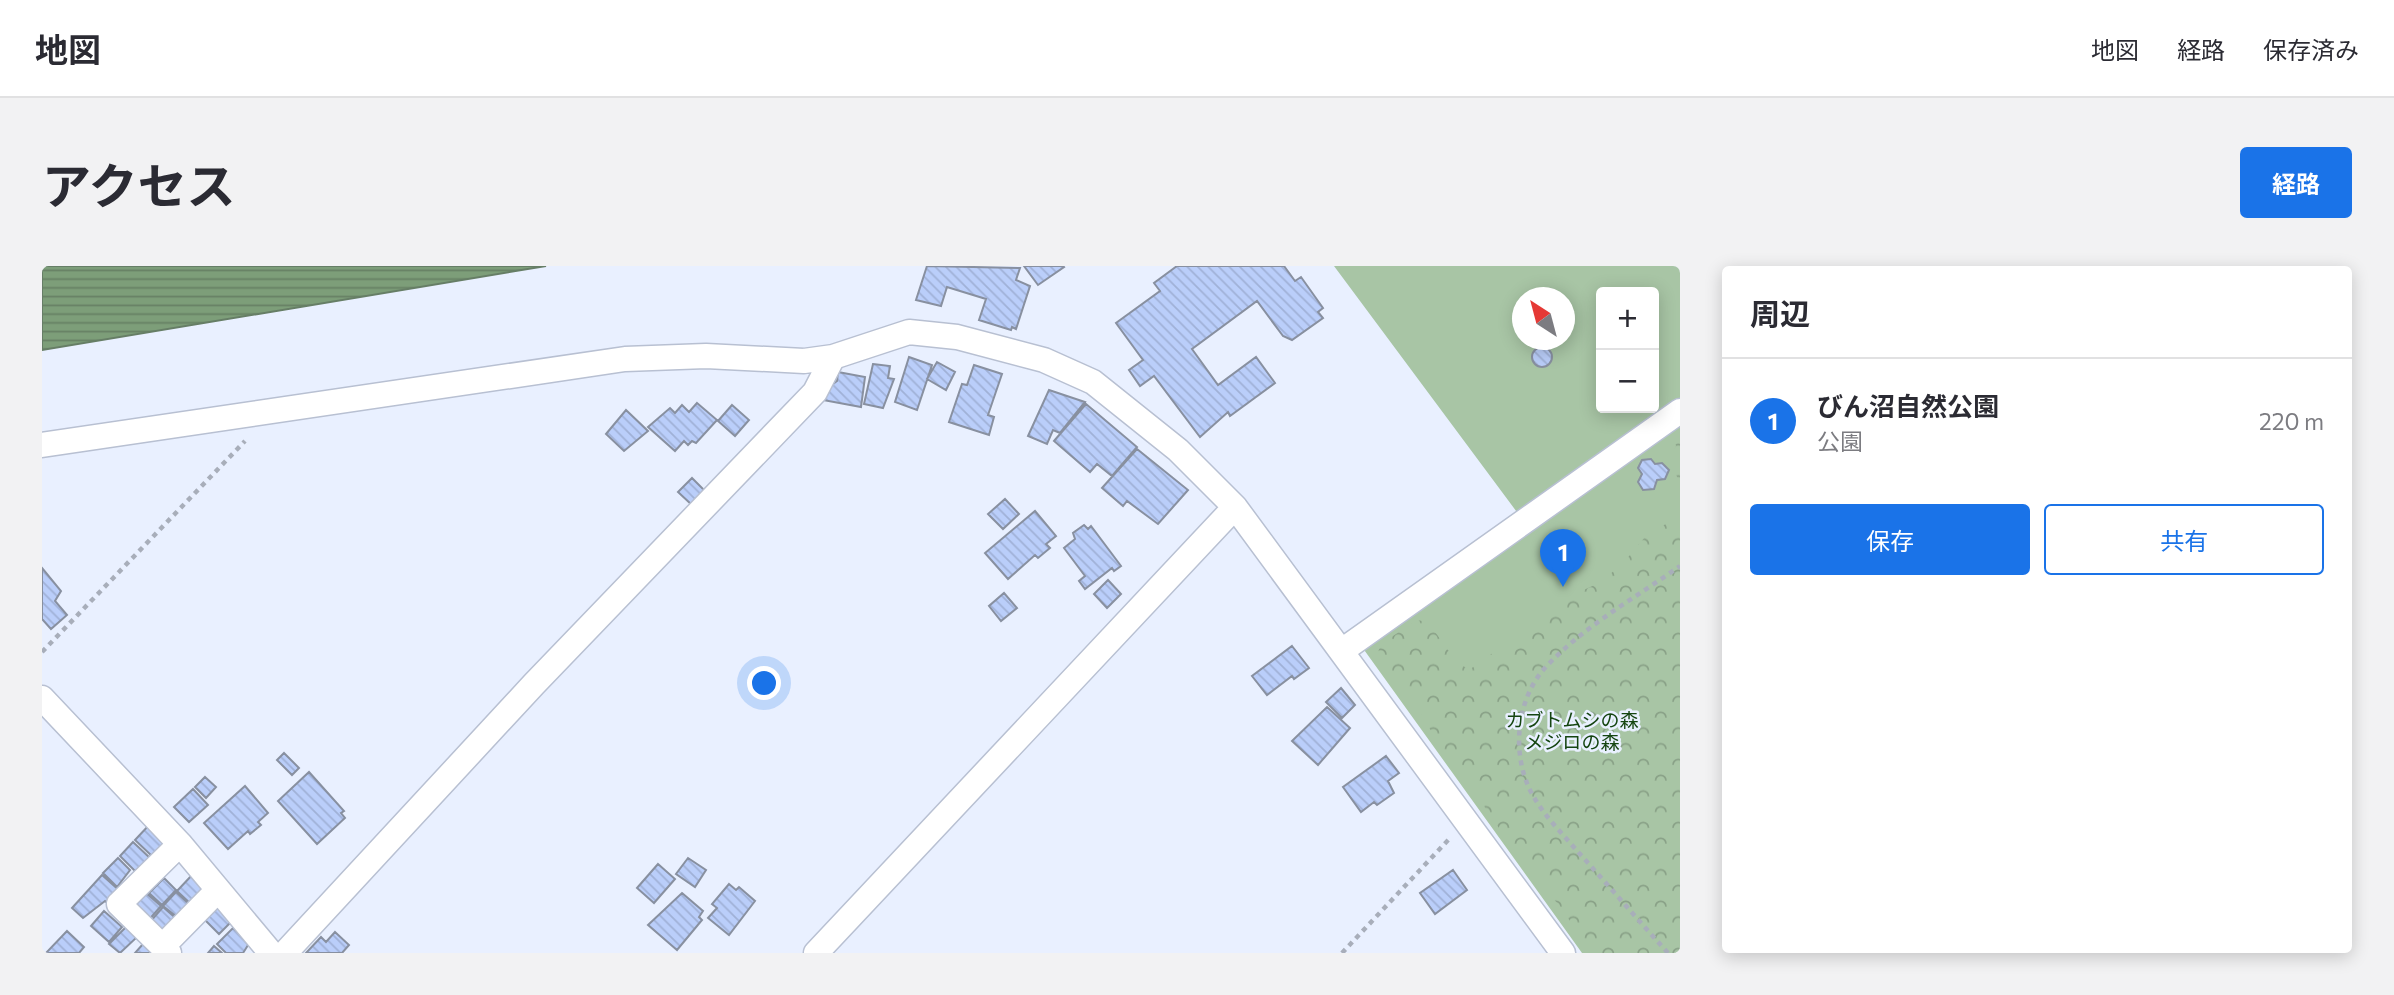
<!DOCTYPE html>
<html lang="ja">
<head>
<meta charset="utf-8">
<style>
	body { margin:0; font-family:Commissioner,"Noto Sans JP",sans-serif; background:#f2f2f3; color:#2b2b33 }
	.controls { position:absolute; right:21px; top:21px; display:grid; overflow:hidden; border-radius:7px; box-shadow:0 4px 18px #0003 }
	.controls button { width:63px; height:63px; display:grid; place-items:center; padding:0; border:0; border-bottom:2px solid #e1e1e2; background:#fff; color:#2b2b33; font:35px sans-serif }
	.compass { position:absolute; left:1470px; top:21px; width:63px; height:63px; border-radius:50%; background:#fff; box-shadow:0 4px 18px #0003; rotate:324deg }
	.you { position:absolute; left:723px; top:418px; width:24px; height:24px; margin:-18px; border:5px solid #fff; border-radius:50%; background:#1a73e8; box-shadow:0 0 0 10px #1a73e833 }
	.badge { display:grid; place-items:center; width:46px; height:46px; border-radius:50%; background:#1a73e8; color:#fff; font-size:23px; font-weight:700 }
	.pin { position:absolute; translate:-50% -58px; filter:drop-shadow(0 2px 4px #0008) }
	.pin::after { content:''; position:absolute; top:37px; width:24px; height:21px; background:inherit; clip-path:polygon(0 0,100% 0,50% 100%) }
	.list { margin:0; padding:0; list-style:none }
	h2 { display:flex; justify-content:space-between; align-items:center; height:91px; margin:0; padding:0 28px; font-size:30px }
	h2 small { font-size:23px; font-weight:400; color:#7c7c81 }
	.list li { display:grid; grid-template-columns:46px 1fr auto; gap:21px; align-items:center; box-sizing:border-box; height:126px; padding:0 28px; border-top:2px solid #e1e1e2 }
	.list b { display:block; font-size:26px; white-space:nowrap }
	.list p { margin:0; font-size:23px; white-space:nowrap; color:#7c7c81 }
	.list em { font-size:23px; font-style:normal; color:#7c7c81 }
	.actions { display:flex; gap:14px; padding:21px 28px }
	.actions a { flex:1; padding:16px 0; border:2px solid #1a73e8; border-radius:7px; text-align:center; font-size:24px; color:#1a73e8 }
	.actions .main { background:#1a73e8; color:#fff }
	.map { position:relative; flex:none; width:1638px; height:687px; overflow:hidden; border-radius:7px }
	header { display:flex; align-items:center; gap:42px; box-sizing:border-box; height:98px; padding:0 35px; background:#fff; border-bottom:2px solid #e1e1e2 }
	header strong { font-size:33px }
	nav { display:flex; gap:38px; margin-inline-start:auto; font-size:24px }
	.intro { display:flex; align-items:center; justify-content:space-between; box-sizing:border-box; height:168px; padding:0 42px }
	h1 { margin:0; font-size:49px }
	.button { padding:18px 32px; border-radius:7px; background:#1a73e8; color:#fff; font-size:24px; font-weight:700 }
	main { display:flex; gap:42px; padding:0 42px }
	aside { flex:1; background:#fff; border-radius:7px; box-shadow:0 4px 18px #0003 }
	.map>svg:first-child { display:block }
</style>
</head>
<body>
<header>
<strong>地図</strong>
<nav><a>地図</a><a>経路</a><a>保存済み</a></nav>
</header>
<div class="intro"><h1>アクセス</h1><a class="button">経路</a></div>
<main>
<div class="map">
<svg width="1638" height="687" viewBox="0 0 1638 687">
	<defs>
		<pattern id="forest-crowns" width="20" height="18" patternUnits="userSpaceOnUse" patternTransform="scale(1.75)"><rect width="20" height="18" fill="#a8c5a5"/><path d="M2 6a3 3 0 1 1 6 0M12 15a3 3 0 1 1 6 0" fill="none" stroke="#89a187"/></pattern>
		<pattern id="water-rules" width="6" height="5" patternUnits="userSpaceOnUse" patternTransform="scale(1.75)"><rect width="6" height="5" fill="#7d9e79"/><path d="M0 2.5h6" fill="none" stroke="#678164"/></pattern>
		<pattern id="building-back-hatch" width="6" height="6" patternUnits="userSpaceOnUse" patternTransform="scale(1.75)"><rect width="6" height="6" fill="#bacefa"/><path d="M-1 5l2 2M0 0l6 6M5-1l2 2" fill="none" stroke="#a0b1d7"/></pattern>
	</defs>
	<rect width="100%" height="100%" fill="#e9f0ff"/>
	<path fill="#a8c5a5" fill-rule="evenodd" d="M1292 0H1638V687H1540L1320 381 1486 261ZM1559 26H1612V142H1559ZM1480 32H1522V74H1480Z"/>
	<path fill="url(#forest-crowns)" d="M1638 158V217L1627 194 1634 180 1631 164Z
		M1638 249V687H1560L1534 667 1523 646 1509 630 1497 602 1482 595 1457 562 1443 542 1437 520 1401 486 1376 442 1362 428 1335 389 1339 378 1375 354 1386 356C1400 374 1408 392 1427 404L1533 328 1559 316 1582 296 1603 271Z"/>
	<path fill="url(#water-rules)" stroke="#667e66" stroke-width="2" d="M0 0H504L0 84Z"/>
	<path fill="url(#building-back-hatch)" stroke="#8890a0" stroke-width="2" d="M885 0 978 2 974 14 988 20 974 63 970 61 969 64 937 54 944 33 905 21 899 40 874 34Z
		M982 0H1021L1022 1 996 19Z
		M1135 0H1242L1253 15 1259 11 1281 42 1276 46 1281 52 1250 74 1241 70 1215 35 1150 83 1176 119 1214 91 1233 117 1188 150 1186 146 1158 171 1112 110 1098 120 1087 104 1101 94 1074 57 1118 25 1112 17Z
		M1490 91a10 10 0 1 1 20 0a10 10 0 1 1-20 0Z
		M867 91 890 99 875 144 853 136Z
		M895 96 913 106 904 124 885 113Z
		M831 98 848 100 846 112 852 113 841 142 822 138Z
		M932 99 960 108 946 149 952 151 947 169 907 156 920 118 925 119Z
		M796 106 823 111 819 141 781 134 783 124 795 115Z
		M1007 124 1043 136 1018 167 1011 164 1005 178 986 170Z
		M655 137 675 154 654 177 650 175 646 179 642 175 633 185 606 161 628 142 633 147 640 139 647 146Z
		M1044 138 1095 181 1070 210 1055 198 1048 206 1012 175Z
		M690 139 707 154 693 170 676 155Z
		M584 144 606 165 582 185 564 168Z
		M1095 183 1146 224 1116 258 1085 235 1081 240 1060 222Z
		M1609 193 1613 198 1620 197 1627 204 1623 213 1615 214 1612 223 1601 224 1596 216 1600 208 1596 202 1600 194Z
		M650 212 663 225 650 239 636 226Z
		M963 233 977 248 961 263 946 248Z
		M993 245 1014 270 1004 278 1008 282 996 292 993 289 966 313 943 287Z
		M1042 259 1046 263 1049 260 1079 300 1072 305 1070 302 1043 323 1037 315 1043 310 1022 282 1033 273 1031 267Z
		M0 302 19 325 13 335 25 349 9 363 0 353Z
		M1066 314 1079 328 1065 342 1052 328Z
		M962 327 975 342 959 355 947 340Z
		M1250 380 1267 402 1252 413 1250 410 1225 429 1210 410Z
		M1299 422 1313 439 1300 452 1284 436Z
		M1285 441 1308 462 1276 499 1250 475Z
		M242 487 257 502 250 509 235 494Z
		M1344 490 1357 507 1346 515 1352 527 1335 539 1332 536 1319 546 1301 521Z
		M267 506 302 545 299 547 303 552 275 578 236 535Z
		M163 511 174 521 164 532 153 521Z
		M203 520 226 547 216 556 219 559 208 568 206 565 186 583 162 557Z
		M151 523 166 539 147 556 132 541Z
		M108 558 125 577 112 592 93 574Z
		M91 576 109 593 93 605 78 590Z
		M76 592 88 604 75 621 61 607Z
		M646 592 664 604 653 621 634 608Z
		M616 598 633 613 612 637 595 622Z
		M1411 604 1425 624 1393 648 1378 627Z
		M151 608 163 627 151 640 135 625Z
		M60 609 79 626 68 639 63 635 41 652 30 642Z
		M122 612 134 624 120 639 107 627Z
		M687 618 694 624 697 621 713 635 687 669 666 652 675 642 670 638Z
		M103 626 119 640 105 656 91 643Z
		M134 626 147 638 135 651 121 640Z
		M640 627 661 645 657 651 660 654 635 684 606 659Z
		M173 638 190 655 177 668 160 651Z
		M121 641 137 655 124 669 107 657Z
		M62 645 80 661 67 676 49 660Z
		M85 660 94 672 78 687 67 678Z
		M191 662 208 676 201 687H184L175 678Z
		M25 665 42 681 37 687H4Z
		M293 666 307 679 300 687H264L279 671 284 676Z
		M101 678 111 687H93Z
		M172 680 180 687H166Z"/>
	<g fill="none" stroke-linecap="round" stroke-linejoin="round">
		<g stroke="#b8c0d2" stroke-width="27">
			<path id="minor" d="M0 179 583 93 664 90 762 95 791 91 867 66 915 71 1002 94 1051 116 1136 184 1193 241 1521 687
				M1301 384 1638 145
				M0 432 138 578 229 687
				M120 681 175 625
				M127 687 77 638 138 578
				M243 687 492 418 773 126 791 91
				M774 687 1193 241"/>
		</g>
		<path stroke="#a8aeba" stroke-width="4.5" stroke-dasharray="5 5" stroke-linecap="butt" d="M0 386 203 175
			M1300 687 1409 571
			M1626 687C1596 654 1567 620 1537 587 1520 567 1500 548 1488 524 1470 487 1474 435 1502 403 1539 362 1593 332 1638 300"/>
		<use href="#minor" stroke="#fff" stroke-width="24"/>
	</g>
	<g text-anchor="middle" stroke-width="5" stroke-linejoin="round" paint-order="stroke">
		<g font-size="19" fill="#154511" stroke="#e9f0ff">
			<text x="1530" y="461">カブトムシの森<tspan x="1530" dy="22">メジロの森</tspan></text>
		</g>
	</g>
</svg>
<div class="controls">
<button>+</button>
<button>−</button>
</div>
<svg class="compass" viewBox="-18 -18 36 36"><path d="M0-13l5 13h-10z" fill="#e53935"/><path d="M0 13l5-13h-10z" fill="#7c7c81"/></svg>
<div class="you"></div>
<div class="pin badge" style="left:1521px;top:321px">1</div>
</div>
<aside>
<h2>周辺<small></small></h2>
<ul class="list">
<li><span class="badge">1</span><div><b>びん沼自然公園</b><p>公園</p></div><em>220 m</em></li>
</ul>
<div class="actions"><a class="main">保存</a><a>共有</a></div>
</aside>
</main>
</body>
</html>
